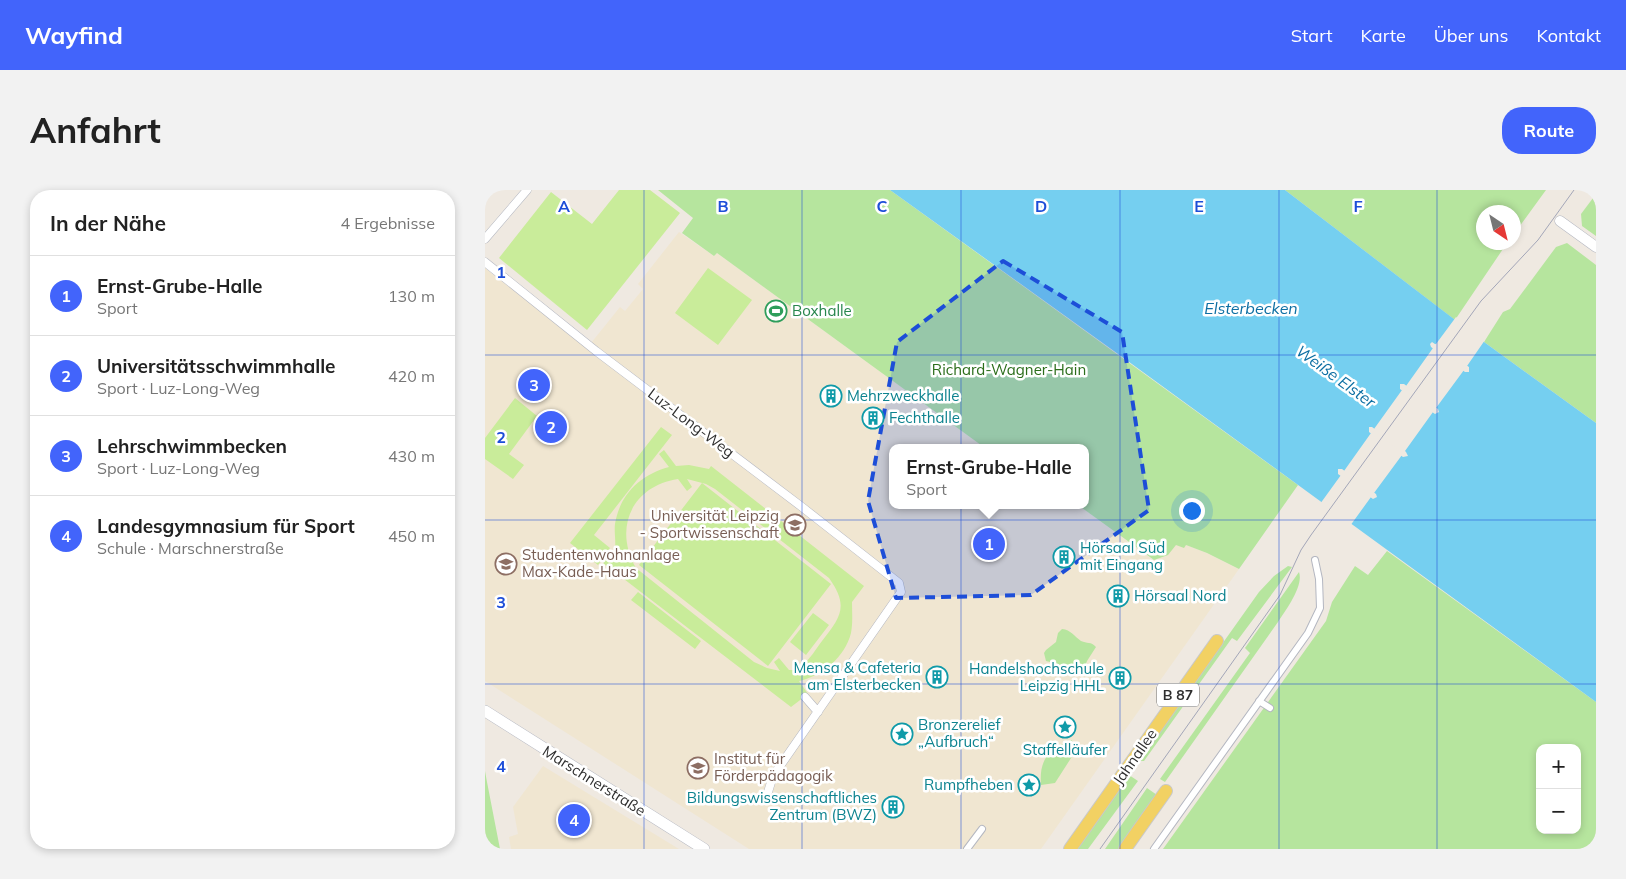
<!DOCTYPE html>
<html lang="de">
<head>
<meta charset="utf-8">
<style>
	body { margin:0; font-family:Mulish,sans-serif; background:#f2f2f2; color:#222 }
	.controls { position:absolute; right:15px; bottom:15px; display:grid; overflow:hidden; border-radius:10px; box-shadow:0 2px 8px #0003 }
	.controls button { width:45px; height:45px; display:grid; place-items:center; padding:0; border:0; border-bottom:1px solid #e0e0e0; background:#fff; color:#222; font:25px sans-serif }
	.compass { position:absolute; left:991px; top:15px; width:45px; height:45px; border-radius:50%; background:#fff; box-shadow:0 2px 8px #0003; rotate:145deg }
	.you { position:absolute; left:706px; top:320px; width:18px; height:18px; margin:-12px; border:4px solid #fff; border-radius:50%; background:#1a73e8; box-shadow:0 0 0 8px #1a73e833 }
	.badge { display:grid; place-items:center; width:32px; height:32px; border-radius:50%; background:#4264fb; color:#fff; font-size:16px; font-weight:700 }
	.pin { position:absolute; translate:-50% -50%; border:2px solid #fff; box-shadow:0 1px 5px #0006 }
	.popup { position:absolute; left:404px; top:254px; width:200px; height:65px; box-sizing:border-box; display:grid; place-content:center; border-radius:10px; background:#fff; filter:drop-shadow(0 1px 4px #0005); font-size:16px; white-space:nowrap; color:#767676 }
	.popup b { font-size:19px; color:#222 }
	.popup::after { content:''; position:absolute; left:50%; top:100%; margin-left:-10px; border:10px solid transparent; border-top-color:#fff }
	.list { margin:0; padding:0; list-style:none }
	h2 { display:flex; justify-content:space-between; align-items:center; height:65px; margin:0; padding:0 20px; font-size:21px }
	h2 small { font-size:16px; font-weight:400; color:#767676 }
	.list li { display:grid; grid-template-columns:32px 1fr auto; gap:15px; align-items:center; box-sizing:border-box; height:80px; padding:0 20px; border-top:1px solid #e0e0e0 }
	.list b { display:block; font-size:19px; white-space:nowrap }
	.list p { margin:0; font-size:16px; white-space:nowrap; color:#767676 }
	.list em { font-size:16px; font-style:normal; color:#767676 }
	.map { position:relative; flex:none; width:1111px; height:659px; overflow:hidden; border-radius:20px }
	header { display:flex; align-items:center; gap:30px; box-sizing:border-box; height:70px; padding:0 25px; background:#4264fb; color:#fff }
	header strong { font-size:24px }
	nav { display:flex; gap:28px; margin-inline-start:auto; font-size:18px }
	.intro { display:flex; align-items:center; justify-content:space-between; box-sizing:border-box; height:120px; padding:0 30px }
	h1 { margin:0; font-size:35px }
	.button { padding:12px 22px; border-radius:20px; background:#4264fb; color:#fff; font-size:18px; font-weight:700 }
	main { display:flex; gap:30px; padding:0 30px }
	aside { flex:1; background:#fff; border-radius:20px; box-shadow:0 2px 8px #0003 }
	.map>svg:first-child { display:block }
</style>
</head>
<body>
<header>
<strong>Wayfind</strong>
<nav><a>Start</a><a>Karte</a><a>Über uns</a><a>Kontakt</a></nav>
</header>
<div class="intro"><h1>Anfahrt</h1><a class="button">Route</a></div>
<main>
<aside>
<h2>In der Nähe<small>4 Ergebnisse</small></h2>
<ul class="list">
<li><span class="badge">1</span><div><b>Ernst-Grube-Halle</b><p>Sport</p></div><em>130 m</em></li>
<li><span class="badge">2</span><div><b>Universitätsschwimmhalle</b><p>Sport · Luz-Long-Weg</p></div><em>420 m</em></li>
<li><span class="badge">3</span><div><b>Lehrschwimmbecken</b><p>Sport · Luz-Long-Weg</p></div><em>430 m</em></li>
<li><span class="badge">4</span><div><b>Landesgymnasium für Sport</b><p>Schule · Marschnerstraße</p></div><em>450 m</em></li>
</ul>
</aside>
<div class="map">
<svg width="1111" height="659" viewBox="0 0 1111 659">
	<rect width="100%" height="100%" fill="#efe9e1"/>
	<path fill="#f0e6d1" d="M194 42 229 66 232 63 500 258H408V315H593L668 370 691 355H701L722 363 754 379 556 659H264L0 491V78L102 158 135 117 140 121 158 99 153 94Z
		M58 576 194 659H26L24 647 33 644 28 617Z"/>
	<path fill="#b6e59e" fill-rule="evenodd" d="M173 0H405L813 295 754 379 722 363 701 355 699 358 691 355 683 365 669 370 593 315H600V258H500L232 63 229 66 197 43 208 28Z
		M800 0H1061L1029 44 1028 22H998V52L1022 53 970 130Z
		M1111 4V46L1097 36 1096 24Z
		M1082 53 1111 75V233L999 152 1018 122 1025 119 1071 57Z
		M902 361 1111 512V659H678L841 431 847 412 870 376 883 385ZM1055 558H1092V640H1055Z
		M803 376 807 377 752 451 747 448 659 571H654L774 402 789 386Z
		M814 382C819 396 800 421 793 432L680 592 675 589 765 463 760 458Z
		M577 439C586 440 589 446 596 451 602 454 606 451 611 457L602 471 598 482 592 486 583 484 573 474 561 471 559 463 561 460 571 452 573 443Z
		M587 550 588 565 570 593 556 595C554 570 563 559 587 550Z
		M0 581 2 592 15 659H0Z
		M644 585 653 591 603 659H592Z
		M662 598 672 605 633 659H620Z"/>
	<path fill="#c9ec9a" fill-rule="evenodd" d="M134 0H165L195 23 102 140 14 68 66 2 107 34Z
		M223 78 267 110 233 155 190 123Z
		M30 208 52 226 24 264 39 275 28 289 0 269V248Z
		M176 237 187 245 109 345 125 358 113 375 85 353Z
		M179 260 191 276 204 275 224 279 226 276 379 396 367 412C367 422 368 432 366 443 360 467 337 486 314 491L323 504 306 517 118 373C121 369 129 363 130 358 131 351 129 341 130 334 135 304 155 285 184 277L174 264ZM193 289 202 301 207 297 202 289 221 294 230 299 344 388C364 416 356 427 337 451 331 459 325 469 317 476L309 480H304L294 468 289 472 295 481 282 478 269 472 151 378C128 338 147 296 193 289Z
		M217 293 346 394 283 476 154 375Z
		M153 402 216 451 210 459 146 410Z
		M328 423 344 435 321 465 305 452Z"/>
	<path fill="#75cff0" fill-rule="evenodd" d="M405 0H800L999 152 1111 233V512L640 169ZM947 152 984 177V182H980L946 157 945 154ZM915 194H919L953 219 954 222 950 224 915 199ZM884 237H887L921 262 923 266 918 267 884 242ZM853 279H857L891 304 892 307 888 309 853 284Z"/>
	<path fill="#efe9e1" d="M971 127 1000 150 982 176 983 178 982 179 948 155 951 154Z
		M948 155 982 180 980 181 979 180 951 218V221L918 197 921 196 948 158Z
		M917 197 951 222 950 223 948 222 920 261 921 263 920 264 886 240 889 239 917 200 916 199Z
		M886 240 920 265 919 266 917 265 889 303 891 305 889 306 856 282 859 281 886 243Z
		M855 282 889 307 888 308 886 307 865 336 835 314 856 285Z"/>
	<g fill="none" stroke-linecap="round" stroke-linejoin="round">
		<g stroke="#b4b7c1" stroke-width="8">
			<path id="pedestrian" d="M774 511 785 518
				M482 659 497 639
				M669 659 823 443 835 418 834 389 830 370"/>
		</g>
		<g stroke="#b4b7c1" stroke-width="9">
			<path id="minor" d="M0 49 42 0
				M0 72 111 161 317 317 414 393 416 402 288 586 283 602
				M320 507 333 522"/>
		</g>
		<g stroke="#b4b7c1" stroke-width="11">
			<path id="tertiary" d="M1075 31 1111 57"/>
		</g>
		<g stroke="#b4b7c1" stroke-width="12">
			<path id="secondary" d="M0 521 219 659"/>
		</g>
		<g stroke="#c9c9c9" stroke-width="14">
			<path id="primary" d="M585 659 732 451
				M640 659 681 601"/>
		</g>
		<use href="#pedestrian" stroke="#fff" stroke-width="6"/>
		<use href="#minor" stroke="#fff" stroke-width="8"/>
		<use href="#tertiary" stroke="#fff" stroke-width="10"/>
		<use href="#secondary" stroke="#fff" stroke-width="11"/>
		<use href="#primary" stroke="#f2d163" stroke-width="12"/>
		<path stroke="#a3a6b8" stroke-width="1" d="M615 659 795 405 816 360 826 345 996 111 1053 50 1089 0"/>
	</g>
	<path fill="#1d4ed8" fill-opacity="0.2" stroke="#1d4ed8" stroke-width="4" stroke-dasharray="10 6" stroke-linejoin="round" d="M518 71 637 142 664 320 546 405 411 408 383 311 412 152Z"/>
	<path fill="none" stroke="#1d4ed8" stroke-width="1" stroke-opacity="0.55" d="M159 0V659M317 0V659M476 0V659M635 0V659M794 0V659M952 0V659M0 165H1111M0 330H1111M0 494H1111"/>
	<defs>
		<g id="stadium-ring" transform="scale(1.125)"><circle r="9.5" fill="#fff" stroke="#2e9e5b" stroke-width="1.5"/><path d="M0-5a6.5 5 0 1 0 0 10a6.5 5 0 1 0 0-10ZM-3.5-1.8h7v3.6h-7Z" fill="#2e9e5b"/></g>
		<g id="building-ring" transform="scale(1.125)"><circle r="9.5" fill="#fff" stroke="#0f9aa8" stroke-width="1.5"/><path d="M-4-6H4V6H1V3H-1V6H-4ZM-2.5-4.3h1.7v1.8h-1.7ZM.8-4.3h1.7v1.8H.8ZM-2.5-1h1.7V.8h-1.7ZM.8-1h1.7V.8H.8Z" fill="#0f9aa8"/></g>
		<g id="university-ring" transform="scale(1.125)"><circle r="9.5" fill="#fff" stroke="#8d6e63" stroke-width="1.5"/><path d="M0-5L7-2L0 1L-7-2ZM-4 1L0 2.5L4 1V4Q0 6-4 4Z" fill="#8d6e63"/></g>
		<g id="sight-ring" transform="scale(1.125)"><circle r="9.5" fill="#fff" stroke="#0f9aa8" stroke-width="1.5"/><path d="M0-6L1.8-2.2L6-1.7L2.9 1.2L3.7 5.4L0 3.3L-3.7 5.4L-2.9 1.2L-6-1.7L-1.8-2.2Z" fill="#0f9aa8"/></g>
	</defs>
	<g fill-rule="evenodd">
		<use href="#stadium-ring" x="291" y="121"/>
		<use href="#building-ring" x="346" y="206"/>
		<use href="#building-ring" x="388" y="228"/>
		<use href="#university-ring" x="310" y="335"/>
		<use href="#building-ring" x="579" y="367"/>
		<use href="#university-ring" x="21" y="374"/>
		<use href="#building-ring" x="633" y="406"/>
		<use href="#building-ring" x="452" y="487"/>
		<use href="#building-ring" x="635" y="488"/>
		<use href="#sight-ring" x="580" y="537"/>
		<use href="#sight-ring" x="417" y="544"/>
		<use href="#university-ring" x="213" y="578"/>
		<use href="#sight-ring" x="544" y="595"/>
		<use href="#building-ring" x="408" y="617"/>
	</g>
	<g text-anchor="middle" stroke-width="5" stroke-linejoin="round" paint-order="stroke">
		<rect fill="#fff" stroke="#6d6d6d" stroke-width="1" x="672" y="493.5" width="42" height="23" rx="4"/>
		<g font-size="14" font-weight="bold" fill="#2e2e2e">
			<text x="693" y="510">B 87</text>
		</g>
		<g font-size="15" fill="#27864d" stroke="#fff" text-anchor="start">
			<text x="307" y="126">Boxhalle</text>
		</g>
		<g font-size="15" fill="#2c6e1b" stroke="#fff">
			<text x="524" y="185">Richard-Wagner-Hain</text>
		</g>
		<g font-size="15" fill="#0d838f" stroke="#fff" text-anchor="start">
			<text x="362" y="211">Mehrzweckhalle</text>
			<text x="404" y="233">Fechthalle</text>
			<text x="595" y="363">Hörsaal Süd<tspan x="595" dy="17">mit Eingang</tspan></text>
			<text x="649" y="411">Hörsaal Nord</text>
			<text x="436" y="483" text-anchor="end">Mensa &amp; Cafeteria<tspan x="436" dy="17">am Elsterbecken</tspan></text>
			<text x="619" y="484" text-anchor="end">Handelshochschule<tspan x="619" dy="17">Leipzig HHL</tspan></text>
			<text x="433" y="540">Bronzerelief<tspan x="433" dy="17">„Aufbruch“</tspan></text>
			<text x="580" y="565" text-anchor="middle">Staffelläufer</text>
			<text x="528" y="600" text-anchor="end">Rumpfheben</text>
			<text x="392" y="613" text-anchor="end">Bildungswissenschaftliches<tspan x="392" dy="17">Zentrum (BWZ)</tspan></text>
		</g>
		<g font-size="15" fill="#2e2e2e" stroke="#fff">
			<text transform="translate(206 233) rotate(37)" y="5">Luz-Long-Weg</text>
			<text transform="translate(650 567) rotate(-55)" y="5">Jahnallee</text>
			<text transform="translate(109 591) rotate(32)" y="5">Marschnerstraße</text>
		</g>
		<g font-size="15" fill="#785e54" stroke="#fff" text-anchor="start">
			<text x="294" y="331" text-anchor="end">Universität Leipzig<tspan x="294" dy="17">- Sportwissenschaft</tspan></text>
			<text x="37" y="370">Studentenwohnanlage<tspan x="37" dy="17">Max-Kade-Haus</tspan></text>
			<text x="229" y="574">Institut für<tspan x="229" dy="17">Förderpädagogik</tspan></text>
		</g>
		<g font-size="16" font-style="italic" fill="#0d6fa3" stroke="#fff">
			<text x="766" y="124">Elsterbecken</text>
			<text transform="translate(851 186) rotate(36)" y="6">Weiße Elster</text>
		</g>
	</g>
	<g font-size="16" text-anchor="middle" font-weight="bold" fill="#1d4ed8" stroke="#fff" stroke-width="5" stroke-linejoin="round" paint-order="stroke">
		<text x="79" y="22">A</text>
		<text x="238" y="22">B</text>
		<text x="397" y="22">C</text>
		<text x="556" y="22">D</text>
		<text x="714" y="22">E</text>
		<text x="873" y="22">F</text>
		<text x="16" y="88">1</text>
		<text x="16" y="253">2</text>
		<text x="16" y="418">3</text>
		<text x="16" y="582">4</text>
	</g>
</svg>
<div class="controls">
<button>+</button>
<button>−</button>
</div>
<svg class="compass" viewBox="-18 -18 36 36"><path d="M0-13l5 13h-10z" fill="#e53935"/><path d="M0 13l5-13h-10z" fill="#767676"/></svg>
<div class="you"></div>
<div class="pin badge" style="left:504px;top:354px">1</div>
<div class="popup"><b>Ernst-Grube-Halle</b>Sport</div>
<div class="pin badge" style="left:66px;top:237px">2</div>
<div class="pin badge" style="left:49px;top:195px">3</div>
<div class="pin badge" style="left:89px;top:630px">4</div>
</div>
</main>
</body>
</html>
